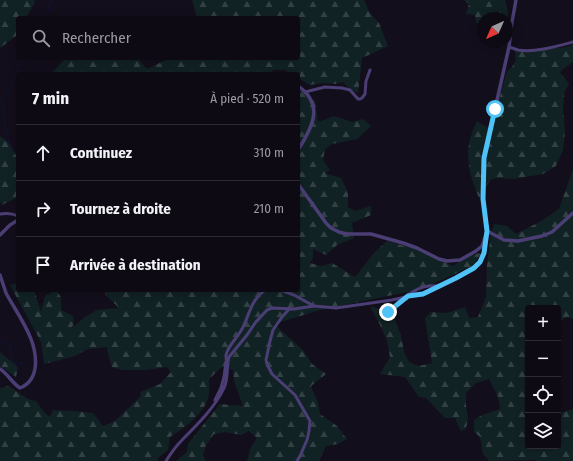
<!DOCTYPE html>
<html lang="fr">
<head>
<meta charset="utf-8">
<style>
	body { margin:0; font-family:"Fira Sans Condensed",sans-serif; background:#17131d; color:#f1f3f6 }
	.controls { position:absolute; right:12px; bottom:12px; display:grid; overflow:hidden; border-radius:4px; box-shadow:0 2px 10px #0003 }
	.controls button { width:36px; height:36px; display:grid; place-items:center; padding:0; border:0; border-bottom:1px solid #2e2b34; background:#0e0a14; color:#f1f3f6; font:20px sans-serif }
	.compass { position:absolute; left:477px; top:12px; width:36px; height:36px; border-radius:50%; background:#0e0a14; box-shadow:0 2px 10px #0003; rotate:225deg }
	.stop { position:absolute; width:12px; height:12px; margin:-9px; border:3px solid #4fc3f7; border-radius:50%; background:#fff }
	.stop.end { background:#4fc3f7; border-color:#fff; box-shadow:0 1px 4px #0008 }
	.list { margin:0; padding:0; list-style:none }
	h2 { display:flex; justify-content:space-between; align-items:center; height:52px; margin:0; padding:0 16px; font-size:17px }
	h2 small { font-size:13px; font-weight:400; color:#9b9aa0 }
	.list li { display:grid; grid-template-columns:26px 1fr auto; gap:12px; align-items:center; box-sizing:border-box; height:56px; padding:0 16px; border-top:1px solid #2e2b34 }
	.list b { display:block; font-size:15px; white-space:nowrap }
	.list em { font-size:13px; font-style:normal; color:#9b9aa0 }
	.icon { flex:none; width:22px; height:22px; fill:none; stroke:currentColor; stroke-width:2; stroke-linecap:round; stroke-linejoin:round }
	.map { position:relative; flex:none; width:573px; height:461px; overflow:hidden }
	.search { position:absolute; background:#0e0a14; box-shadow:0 2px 10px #0003; left:16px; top:16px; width:284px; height:44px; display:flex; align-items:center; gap:10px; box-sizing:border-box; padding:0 14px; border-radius:4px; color:#9b9aa0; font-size:15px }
	.panel { position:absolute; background:#0e0a14; box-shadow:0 2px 10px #0003; left:16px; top:72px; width:284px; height:220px; border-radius:4px }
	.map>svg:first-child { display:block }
</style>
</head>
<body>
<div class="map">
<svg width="573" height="461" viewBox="0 0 573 461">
	<defs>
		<pattern id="forest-firs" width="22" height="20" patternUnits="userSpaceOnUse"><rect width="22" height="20" fill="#112225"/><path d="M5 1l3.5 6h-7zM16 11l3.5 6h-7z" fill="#334145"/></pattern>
	</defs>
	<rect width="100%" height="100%" fill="#130e1b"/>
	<path fill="url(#forest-firs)" d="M0 0H34L35 2 26 18H18V32L16 36 0 48Z
		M192 0H364L370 13 379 23 388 46 362 58 358 93 351 90 343 82 335 84 322 83 310 85 298 78V74H291L285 70H273L271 74H51L62 62 65 58H140V61L147 69 170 58H298V18H197Z
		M464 0H505L508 12 507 23V18H483V23H476L475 15 466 14 469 4Z
		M573 44V62L563 69 560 72 569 84 564 93 563 110 565 131 563 150 556 166 543 174 514 179 496 178 490 180 479 198C471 180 465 159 470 139 472 133 474 127 477 121L488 128 496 110 507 71 512 67 516 60 515 51H534L546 48H560L570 46Z
		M298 89 315 101 318 122 334 116 352 122 363 119 371 126 357 139 332 144 325 149 323 160 330 170 325 173 341 178 348 192V207L355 211 371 206V215L352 223 354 238 337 245 326 255 313 249V258L310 263 321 266 332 263 355 277 374 253 387 241 419 250 453 266 470 255 481 253 474 265 422 289 320 310 274 324 303 350 312 364 326 374 311 386 318 403 320 414 337 426 347 439 338 444 326 446 319 461H247L250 449 257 438 249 431 241 435 225 432 214 434 206 445 203 455 206 461H176L187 452 188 444 220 404 243 406 234 381 233 370 223 366 209 379C209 385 210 392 208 398 203 415 184 428 170 437L168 450 159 457 157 461H0V388L9 386 28 399 36 401 44 412 50 417 53 410 72 411 93 413 103 426 115 421 141 396 140 392 160 384 171 372 167 367 146 370H122L112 367 108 354 107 347 88 349 75 356 44 364 41 342 10 285 18 283V290H34L41 312 45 296 56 290 61 297V310L73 316 74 324 71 329 85 317 97 310 119 308 105 294V290H298Z
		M0 136 8 142 18 159V197L2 205 0 202Z
		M573 169V319L568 317 558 322V308H528V384L525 386 527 401 528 402V446H558V414L573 409V461H535V460L488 461 489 460 483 454 480 437 474 432V420L482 415 500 409 498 397 489 379 476 383 466 393V406L468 417 466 429 461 431 455 418H445L426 398 419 397 405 377 380 374 390 357 387 341 382 329 370 306 392 313 401 335 404 352 409 362 419 366 432 363 425 318 431 312 447 313 465 307 469 318 478 317 486 297 487 263 491 234 494 224 507 226 516 234 543 220 559 209Z
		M0 352 18 367 16 377 0 366Z"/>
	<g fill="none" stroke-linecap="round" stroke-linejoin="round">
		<path stroke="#0e1434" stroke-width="1" d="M41 18 48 12 50 3 53 0
			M0 99C8 95 13 80 17 72 19 67 22 63 25 58
			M0 103C4 108 4 112 4 118 6 130 8 146 18 155
			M0 341 8 343 10 345 12 360 15 363 24 364"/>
		<path stroke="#4b3e75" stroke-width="3" d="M509 47C512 48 515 49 518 50 534 53 558 46 573 42
			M305 92 325 87 342 88 350 90 358 99H360L362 98 365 94 366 81 370 70
			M0 214C6 213 12 213 18 216
			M280 290 294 295 314 306
			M290 308 282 317 273 330 270 341 266 360 267 364 272 374 295 395 310 421 309 431 307 440 300 456 297 461
			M388 312C403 299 416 284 437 286
			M228 364C226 360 225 356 227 352 231 342 240 335 244 325 250 312 252 299 265 290
			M215 400 221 388 224 377 226 362
			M166 461C171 453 177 445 183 439 197 425 216 406 224 388 229 378 226 367 229 357L247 335 255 323 267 310 272 308 294 309 314 306 336 308 392 300 423 293 456 278 473 268 480 262 484 253 486 237"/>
		<path stroke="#4b3e75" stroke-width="3.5" d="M298 86C325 105 312 128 298 150
			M298 184 326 223 331 228 339 232 346 234H371L403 243 417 248 439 259 447 261 460 260 476 251 482 246 487 231 483 199 484 158 509 47 512 22 516 0
			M487 231 504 240 518 241 542 236 552 232 573 213
			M0 235 10 225 18 220
			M0 275C2 281 4 287 6 293 14 308 25 323 31 339 37 355 40 380 20 388 12 383 8 374 0 369"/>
	</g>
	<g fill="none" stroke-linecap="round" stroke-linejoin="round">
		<path stroke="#4fc3f7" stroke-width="5" d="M388 312 408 296 423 294 456 278 474 268 480 262 484 253 487 231 483 199 484 158 495 109"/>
	</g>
</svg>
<div class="controls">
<button>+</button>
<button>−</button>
<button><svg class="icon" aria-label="locate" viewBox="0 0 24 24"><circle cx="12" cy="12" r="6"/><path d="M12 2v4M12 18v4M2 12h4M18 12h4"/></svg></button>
<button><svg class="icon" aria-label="layers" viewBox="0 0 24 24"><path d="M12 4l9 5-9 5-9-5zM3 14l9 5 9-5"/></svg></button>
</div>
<svg class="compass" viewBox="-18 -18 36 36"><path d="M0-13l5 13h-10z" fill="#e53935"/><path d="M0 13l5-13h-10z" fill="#9b9aa0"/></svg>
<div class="stop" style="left:495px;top:109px"></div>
<div class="stop end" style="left:388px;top:312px"></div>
<div class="search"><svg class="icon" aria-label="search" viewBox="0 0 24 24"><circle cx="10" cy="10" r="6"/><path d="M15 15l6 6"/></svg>Rechercher</div>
<section class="panel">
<h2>7 min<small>À pied · 520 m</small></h2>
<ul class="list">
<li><svg class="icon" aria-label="ahead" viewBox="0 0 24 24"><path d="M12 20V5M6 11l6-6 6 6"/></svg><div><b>Continuez</b></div><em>310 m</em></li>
<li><svg class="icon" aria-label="right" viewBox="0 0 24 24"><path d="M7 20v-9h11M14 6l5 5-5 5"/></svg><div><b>Tournez à droite</b></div><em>210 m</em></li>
<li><svg class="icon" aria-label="arrive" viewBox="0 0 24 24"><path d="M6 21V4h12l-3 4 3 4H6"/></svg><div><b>Arrivée à destination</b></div></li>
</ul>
</section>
</div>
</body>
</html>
